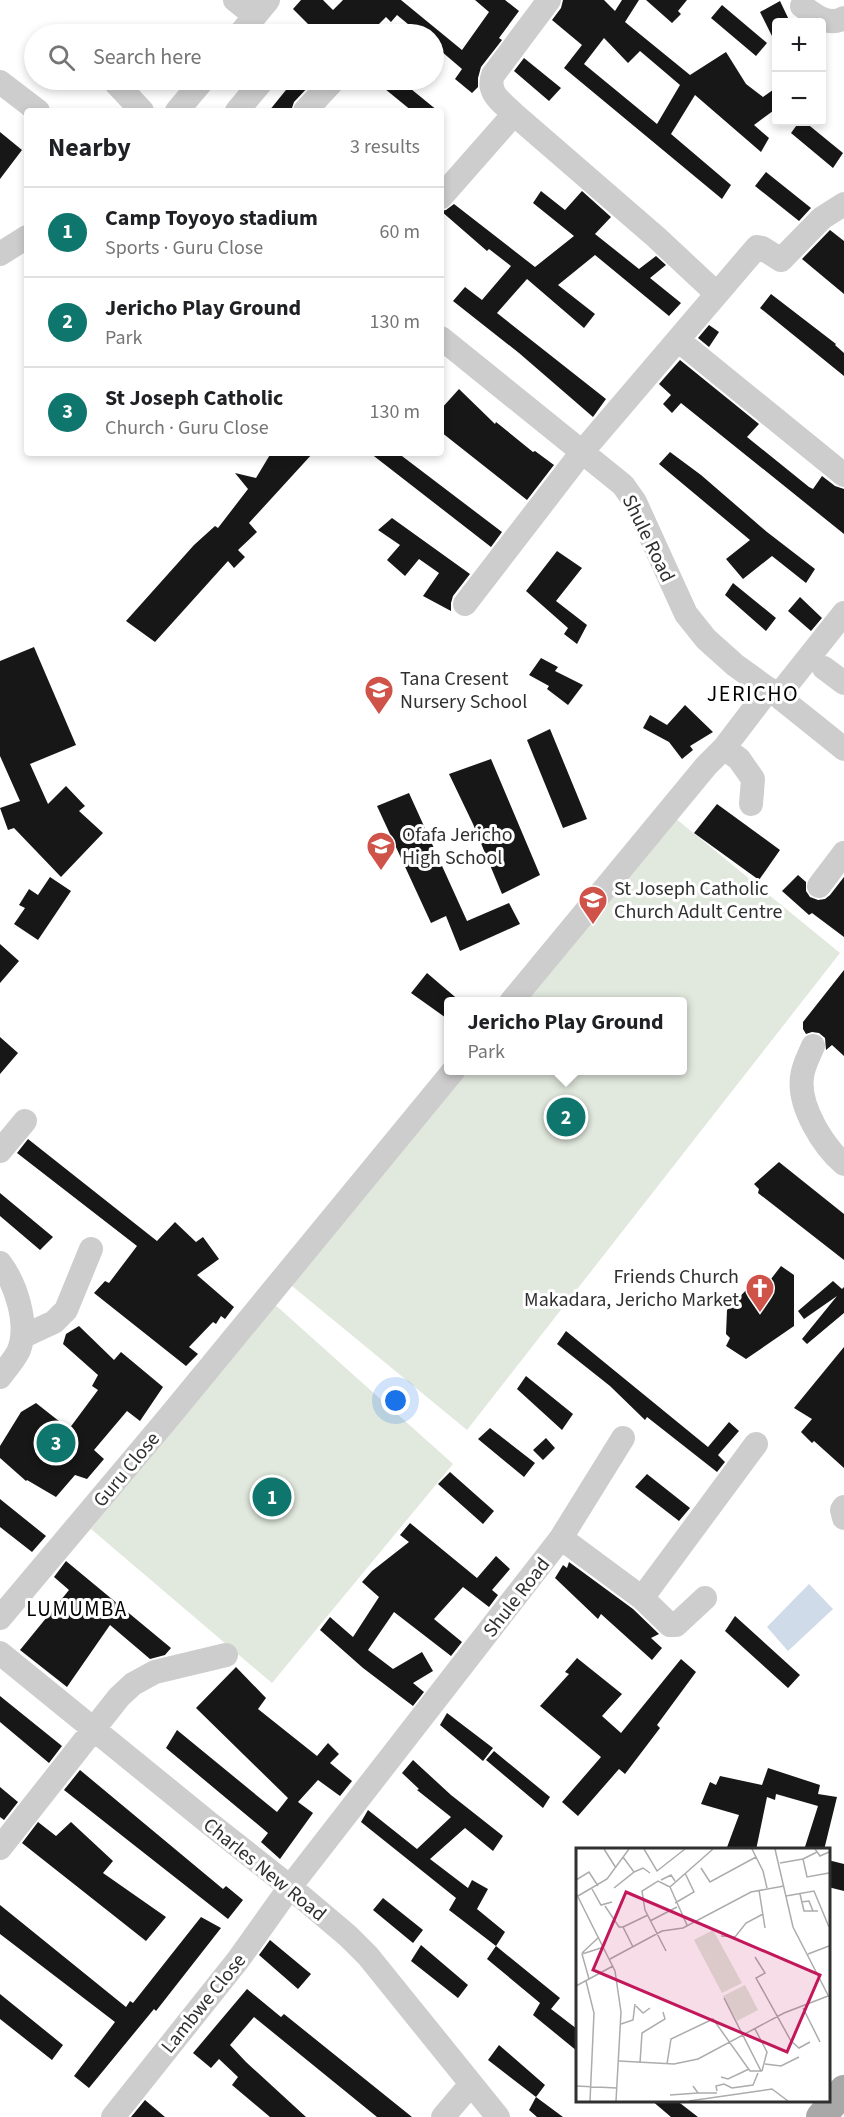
<!DOCTYPE html>
<html lang="en">
<head>
<meta charset="utf-8">
<style>
	body { margin:0; font-family:"Source Sans 3",sans-serif; background:#f2f2f2; color:#202124 }
	.controls { position:absolute; right:18px; top:18px; display:grid; overflow:hidden; border-radius:6px; box-shadow:0 3px 9px #0003 }
	.controls button { width:54px; height:54px; display:grid; place-items:center; padding:0; border:0; border-bottom:2px solid #e0e0e0; background:#fff; color:#202124; font:30px sans-serif }
	.you { position:absolute; left:396px; top:1401px; width:21px; height:21px; margin:-15px; border:4px solid #fff; border-radius:50%; background:#1a73e8; box-shadow:0 0 0 9px #1a73e833 }
	.badge { display:grid; place-items:center; width:39px; height:39px; border-radius:50%; background:#0f766e; color:#fff; font-size:20px; font-weight:700 }
	.pin { position:absolute; translate:-50% -50%; border:3px solid #fff; box-shadow:0 2px 6px #0006 }
	.popup { position:absolute; left:444px; top:997px; width:243px; height:78px; box-sizing:border-box; display:grid; place-content:center; border-radius:6px; background:#fff; filter:drop-shadow(0 2px 4px #0005); font-size:20px; white-space:nowrap; color:#757577 }
	.popup b { font-size:22px; color:#202124 }
	.popup::after { content:''; position:absolute; left:50%; top:100%; margin-left:-12px; border:12px solid transparent; border-top-color:#fff }
	.list { margin:0; padding:0; list-style:none }
	h2 { display:flex; justify-content:space-between; align-items:center; height:78px; margin:0; padding:0 24px; font-size:26px }
	h2 small { font-size:20px; font-weight:400; color:#757577 }
	.list li { display:grid; grid-template-columns:39px 1fr auto; gap:18px; align-items:center; box-sizing:border-box; height:90px; padding:0 24px; border-top:2px solid #e0e0e0 }
	.list b { display:block; font-size:22px; white-space:nowrap }
	.list p { margin:0; font-size:20px; white-space:nowrap; color:#757577 }
	.list em { font-size:20px; font-style:normal; color:#757577 }
	.icon { flex:none; width:33px; height:33px; fill:none; stroke:currentColor; stroke-width:2; stroke-linecap:round; stroke-linejoin:round }
	.map { position:relative; flex:none; width:844px; height:2117px; overflow:hidden }
	.search { position:absolute; background:#fff; box-shadow:0 3px 9px #0003; left:24px; top:24px; width:420px; height:66px; display:flex; align-items:center; gap:15px; box-sizing:border-box; padding:0 21px; border-radius:33px; color:#757577; font-size:22px }
	.panel { position:absolute; background:#fff; box-shadow:0 3px 9px #0003; left:24px; top:108px; width:420px; height:348px; border-radius:6px }
	.map>svg:first-child { display:block }
</style>
</head>
<body>
<div class="map">
<svg width="844" height="2117" viewBox="0 0 844 2117">
	<rect width="100%" height="100%" fill="#fff"/>
	<path fill="#e1e8dd" d="M669 813 840 953 467 1430 286 1281 458 1071 683 1070V1002L515 1001Z
		M272 1302 453 1464 272 1683 91 1529Z"/>
	<path fill="#cfdbe8" d="M809 1584 833 1609 788 1651 767 1627Z"/>
	<path fill="#171717" fill-rule="evenodd" d="M301 0H323L333 10 343 0H401L462 50 489 12 475 0H505L519 11 499 38 502 40 481 67 478 78V87L472 93 455 79 462 69 434 45V34H420L397 15 391 22 386 17 369 34H318L293 9Z
		M563 0H604L615 11 622 0H639L625 22 690 75 726 52 746 84 763 97 777 87V108L754 125 769 138 761 152 695 95 671 134 731 185 722 199 564 68 582 45 552 20 561 8ZM604 38 628 63 640 51 680 85 657 124 584 64Z
		M646 0H687L678 11 681 14 672 23Z
		M780 1 790 22H777V46L760 12Z
		M722 5 767 43 756 56 711 18Z
		M524 58 561 88 549 101 514 71Z
		M294 80H303L310 85 294 102 291 111H269Z
		M374 80H400L438 111H412Z
		M799 122H805L843 153 833 168 791 133Z
		M0 132 22 150 0 179Z
		M766 172 811 208 799 221 755 186Z
		M541 191 565 210 582 191 611 217 595 234 639 269 656 256 666 265 650 278 681 303 669 316 595 255 558 285 595 314 584 328 527 279 497 313 606 399 593 417 519 353 453 301 465 287 482 300 511 266 489 249 487 251 441 211 446 210 454 204 535 267 574 236 533 203Z
		M830 230 844 241V294L802 259Z
		M771 294 836 344 835 345 844 353V376L760 308Z
		M709 325 719 332 709 347 698 338Z
		M680 360 759 424 747 437 809 487 813 489 822 476 835 486 844 489V534L681 403 672 413 663 404 671 395 659 384Z
		M459 389 495 424 496 422 533 452 535 451 554 465 527 500 441 432V409Z
		M670 452 701 475 767 532 815 569 806 583 772 556 743 579 726 559 750 540 659 464Z
		M271 453H313L249 523 257 532 238 550 245 557 234 568 228 561 155 642 126 621 194 545 215 526 218 528 248 489 235 473 256 478Z
		M370 453H398L502 532 491 547Z
		M392 518 470 574 453 596 451 603V611L423 596 439 573 419 559 405 576 387 560 400 545 378 530Z
		M557 551 582 568 556 601 587 625 577 644 564 634 568 628 526 591Z
		M733 583 776 618 766 631 725 595Z
		M800 597 822 618 811 631 788 611Z
		M34 647 76 745 30 764 48 804 66 786 85 806 79 811 103 833 61 877 14 828 8 830 0 808 20 801 0 756V661Z
		M541 658 558 667 555 671 583 685 568 705 547 689 549 686 529 675Z
		M685 705 713 732 690 746 693 750 682 759 669 742 643 728 650 715 667 725Z
		M550 729 587 819 563 828 527 740Z
		M491 759 540 875 502 894 473 824 449 774Z
		M409 793 467 921 509 903 520 924 460 951 446 916 431 923 377 806Z
		M717 804 780 850 759 880 694 833Z
		M798 875 806 882V891L810 897 818 900 825 899 830 895 844 877V937L812 913 809 915 782 891Z
		M50 877 71 891 38 940 14 924 25 908 19 905 29 889 38 895Z
		M0 944 19 961 0 983Z
		M844 970V1056L832 1045 826 1050 825 1038 819 1033 812 1032 806 1034 803 1029V1022Z
		M427 973 461 1002H449V1020L411 993Z
		M0 1037 18 1053 0 1074Z
		M28 1139 157 1241 175 1222 196 1242 203 1237 219 1259 197 1275 234 1307 225 1319 221 1316 216 1324 213 1322 189 1347 198 1354 186 1366 94 1293 105 1281 109 1283 137 1246 17 1153Z
		M779 1162 844 1214V1260L758 1193 759 1189 754 1184Z
		M0 1193 53 1237 40 1250 0 1216Z
		M781 1266 794 1275V1326L746 1359 726 1346 730 1338 726 1334 727 1310 750 1286 771 1279Z
		M833 1281 842 1289 844 1287V1313L807 1344 802 1339 837 1296 804 1319 798 1311Z
		M79 1326 114 1360 121 1352 163 1387 140 1421 127 1411 94 1450 104 1459 87 1479 75 1475 56 1497 27 1480 26 1481 0 1458V1446L21 1412 36 1403 69 1429 98 1390 92 1386 98 1375 63 1344 66 1334Z
		M566 1331 708 1447 729 1422 739 1431 718 1455 725 1462 717 1472 647 1417 645 1420 610 1386 557 1344Z
		M844 1347V1468L814 1441 812 1443 801 1432 812 1419 794 1408Z
		M526 1376 573 1414 562 1430 517 1389Z
		M490 1428 535 1463 524 1477 478 1439Z
		M546 1438 555 1448 543 1460 533 1450Z
		M450 1472 494 1511 483 1524 438 1484Z
		M647 1474 690 1508 679 1521 635 1487Z
		M0 1499 46 1536 32 1552 0 1527Z
		M410 1523 477 1578 496 1556 510 1569 492 1590 498 1595 489 1607 463 1587 434 1619 462 1642 451 1656 394 1612 368 1650 393 1669 422 1652 433 1671 413 1683 424 1692 413 1706 363 1668 320 1630 330 1617 353 1637 379 1597 362 1582 372 1571 409 1542 400 1535Z
		M66 1561 171 1648 165 1655 150 1659 110 1625 67 1687 20 1650 69 1590 54 1577Z
		M569 1562 633 1609 659 1634 651 1638 662 1648 652 1660 601 1614 598 1619 555 1578 563 1565 567 1568Z
		M735 1616 800 1675 788 1688 725 1631Z
		M577 1658 622 1694 602 1716 621 1733 681 1659 696 1672 657 1725 660 1728 625 1774 619 1769 578 1816 562 1802 601 1757 540 1706 569 1674 565 1672Z
		M236 1667 266 1698 258 1709 317 1756 328 1743 339 1754 330 1763 352 1781 340 1796 318 1780 298 1802 313 1813 280 1859 261 1842 268 1833 166 1748 177 1730 277 1812 288 1798 196 1708Z
		M0 1696 62 1746 49 1763 0 1722Z
		M447 1713 493 1748 483 1761 440 1725Z
		M494 1751 550 1797 543 1808 486 1760Z
		M413 1760 451 1795 503 1836 493 1851 465 1828 430 1859 468 1888 472 1880 488 1889 477 1909 505 1932 496 1946 449 1910 456 1898 361 1822 368 1810 417 1849 451 1817 417 1790 419 1789 402 1773Z
		M768 1768 820 1785 818 1794 837 1797 824 1850H804L818 1806 776 1794 775 1800 767 1797 756 1850H726L739 1815 701 1804 710 1782 716 1785 720 1776 762 1785Z
		M80 1770 223 1889 226 1886 243 1900 228 1919 64 1790Z
		M0 1787 18 1802 4 1820 0 1817Z
		M38 1822 56 1836 71 1822 113 1861 103 1873 166 1917 146 1941 22 1843Z
		M828 1860 844 1864V1891L828 1887Z
		M383 1898 423 1930 413 1943 373 1910Z
		M0 1905 126 2007 130 2001 133 2003 201 1917 221 1928 156 2011 154 2009 89 2088 74 2076 115 2022 0 1934Z
		M270 1940 311 1974 298 1989 259 1955Z
		M421 1945 468 1985 458 1998 411 1961Z
		M496 1946 560 1998 551 2009 577 2029V2051L533 2015 540 2003 487 1959Z
		M247 1989 281 2017 284 2014 412 2117H377L254 2017 230 2045 246 2062 306 2117H270L232 2085 238 2077 219 2059 211 2068 193 2053Z
		M0 1994 63 2045 52 2060 0 2019Z
		M499 2045 545 2085 536 2097 488 2060Z
		M536 2097 563 2117H537L529 2110Z
		M145 2100 165 2117H131Z
		M651 2100H676L698 2117H671Z"/>
	<g fill="none" stroke-linecap="round" stroke-linejoin="round">
		<path stroke="#cdcdcd" stroke-width="24" d="M235 0 255 16
			M549 0 493 75C486 93 503 103 514 114L656 237 717 294
			M802 6C815 15 828 27 844 18
			M240 34 268 0
			M113 80 142 111
			M0 82 38 111
			M177 111 203 80
			M237 111 263 80
			M305 111 334 80
			M441 197 514 114
			M0 254 27 237
			M441 338 623 485 635 502 686 614 706 639 735 665 778 696 844 749
			M678 340 844 475
			M465 604 582 452 757 247 762 248 781 260 822 218 844 204
			M824 668 844 683
			M778 696 844 613
			M724 748 739 759 753 779 751 804
			M819 886 844 853
			M511 1002 706 766 724 748 769 689
			M813 1046C809 1056 803 1066 802 1077 798 1106 823 1146 844 1164
			M0 1151 25 1121
			M0 1263C16 1284 29 1324 19 1350 15 1359 6 1369 0 1377
			M22 1337 54 1322 66 1310 91 1249
			M844 1507 842 1510 844 1518
			M561 1538 623 1438
			M642 1598 670 1625H676L705 1598
			M0 1618 169 1417 454 1070
			M0 1653 209 1823 290 1887 348 1936 368 1956 393 1987 498 2117
			M0 1848 119 1697 133 1684 155 1672 226 1655
			M113 2117 238 1960 290 1887 561 1538 642 1598 756 1444
			M443 2117 471 2084"/>
		<path stroke="#a8a8a8" stroke-width="30" d="M821 2117 844 2090"/>
	</g>
	<defs>
		<g id="school-pin" transform="scale(1.5)"><path d="M0 17L-7.5 6A9.5 9.5 0 1 1 7.5 6Z" fill="#d0534a" stroke="#fff"/><path d="M0-5L7-2L0 1L-7-2ZM-4 1L0 2.5L4 1V4Q0 6-4 4Z" fill="#fff"/></g>
		<g id="church-pin" transform="scale(1.5)"><path d="M0 17L-7.5 6A9.5 9.5 0 1 1 7.5 6Z" fill="#d0534a" stroke="#fff"/><path d="M-1.2-6h2.4v3.5h3.3v2.4h-3.3V6h-2.4V-.1h-3.3v-2.4h3.3Z" fill="#fff"/></g>
	</defs>
	<g fill-rule="evenodd">
		<use href="#school-pin" x="379" y="690"/>
		<use href="#school-pin" x="381" y="846"/>
		<use href="#school-pin" x="593" y="900"/>
		<use href="#church-pin" x="760" y="1288"/>
	</g>
	<g text-anchor="middle" stroke-width="6" stroke-linejoin="round" paint-order="stroke">
		<g font-size="20" fill="#303030" stroke="#fff">
			<text transform="translate(649 538) rotate(64)" y="7">Shule Road</text>
			<text transform="translate(126 1469) rotate(-50)" y="7">Guru Close</text>
			<text transform="translate(516 1597) rotate(-52)" y="7">Shule Road</text>
			<text transform="translate(265 1869) rotate(39)" y="7">Charles New Road</text>
			<text transform="translate(203 2003) rotate(-51)" y="7">Lambwe Close</text>
		</g>
		<g font-size="20" fill="#303030" stroke="#fff" text-anchor="start">
			<text x="400" y="685">Tana Cresent<tspan x="400" dy="23">Nursery School</tspan></text>
			<text x="402" y="841">Ofafa Jericho<tspan x="402" dy="23">High School</tspan></text>
			<text x="614" y="895">St Joseph Catholic<tspan x="614" dy="23">Church Adult Centre</tspan></text>
			<text x="739" y="1283" text-anchor="end">Friends Church<tspan x="739" dy="23">Makadara, Jericho Market</tspan></text>
		</g>
		<g font-size="21" letter-spacing="1.5" fill="#000" stroke="#fff">
			<text x="77" y="1616">LUMUMBA</text>
		</g>
		<g font-size="22" letter-spacing="1.5" fill="#000" stroke="#fff">
			<text x="753" y="701">JERICHO</text>
		</g>
	</g>
	<g transform="translate(576 1848)">
		<rect width="254" height="254" fill="#fff"/>
		<path d="M137 82 166 135 146 145 118 92ZM169 137 182 162 161 173 147 148Z" fill="#e1e8dd"/>
		<path fill="none" stroke="#acacac" stroke-width="1.5" d="M28 1 40 20M68 1 81 23 109 1M176 1 187 23 191 40M199 1 217 79 253 149M239 1 244 8 253 4M241 4 227 11 231 29 253 25M204 15 227 11M125 20 134 34 180 9M58 24 67 20 74 25M0 32 13 24 22 38M85 32 95 27 99 33M38 40 58 24 47 9M16 41 25 57 36 54M183 42 189 80M0 45 39 123 45 164 40 253M224 46 228 63H237M2 48 31 31 53 1M210 48 238 43 253 79M225 54 233 53 237 63H242M99 55 118 44 109 25M29 58 43 79H47L57 99M74 73 101 59M111 77 94 39 137 1M47 79 72 67M145 88 159 89 170 75 187 66M90 103 69 62 66 43 82 33 94 39M6 105 23 89M232 106 253 98M179 109 189 125 180 130 215 193 223 200 234 194M34 111 86 83 107 80 175 44 208 38M13 131 6 106 28 99M10 133 18 165 14 253M0 138 37 118M60 158 67 165 74 160M227 160 244 194M45 176 57 172 59 156M179 181 191 204 186 223M43 213 98 216 122 211 208 165 252 148M64 215 66 185 89 171 87 164M91 216 95 191 137 171 174 223H185L148 150M189 216 205 218 223 209M145 229 152 231 173 221M0 238 41 240M117 238 122 245H141M141 243 140 238 148 236 156 240 177 237 182 225M94 247 122 245M113 253 196 241 212 253"/>
		<path fill="#c2185b" fill-opacity="0.15" stroke="#c2185b" stroke-width="3" d="M50 44 244 127 211 204 17 122Z"/>
		<rect width="254" height="254" fill="none" stroke="#303030" stroke-width="3"/>
	</g>
</svg>
<div class="controls">
<button>+</button>
<button>−</button>
</div>
<div class="you"></div>
<div class="pin badge" style="left:272px;top:1497px">1</div>
<div class="pin badge" style="left:566px;top:1117px">2</div>
<div class="popup"><b>Jericho Play Ground</b>Park</div>
<div class="pin badge" style="left:56px;top:1443px">3</div>
<div class="search"><svg class="icon" aria-label="search" viewBox="0 0 24 24"><circle cx="10" cy="10" r="6"/><path d="M15 15l6 6"/></svg>Search here</div>
<section class="panel">
<h2>Nearby<small>3 results</small></h2>
<ul class="list">
<li><span class="badge">1</span><div><b>Camp Toyoyo stadium</b><p>Sports · Guru Close</p></div><em>60 m</em></li>
<li><span class="badge">2</span><div><b>Jericho Play Ground</b><p>Park</p></div><em>130 m</em></li>
<li><span class="badge">3</span><div><b>St Joseph Catholic</b><p>Church · Guru Close</p></div><em>130 m</em></li>
</ul>
</section>
</div>
</body>
</html>
